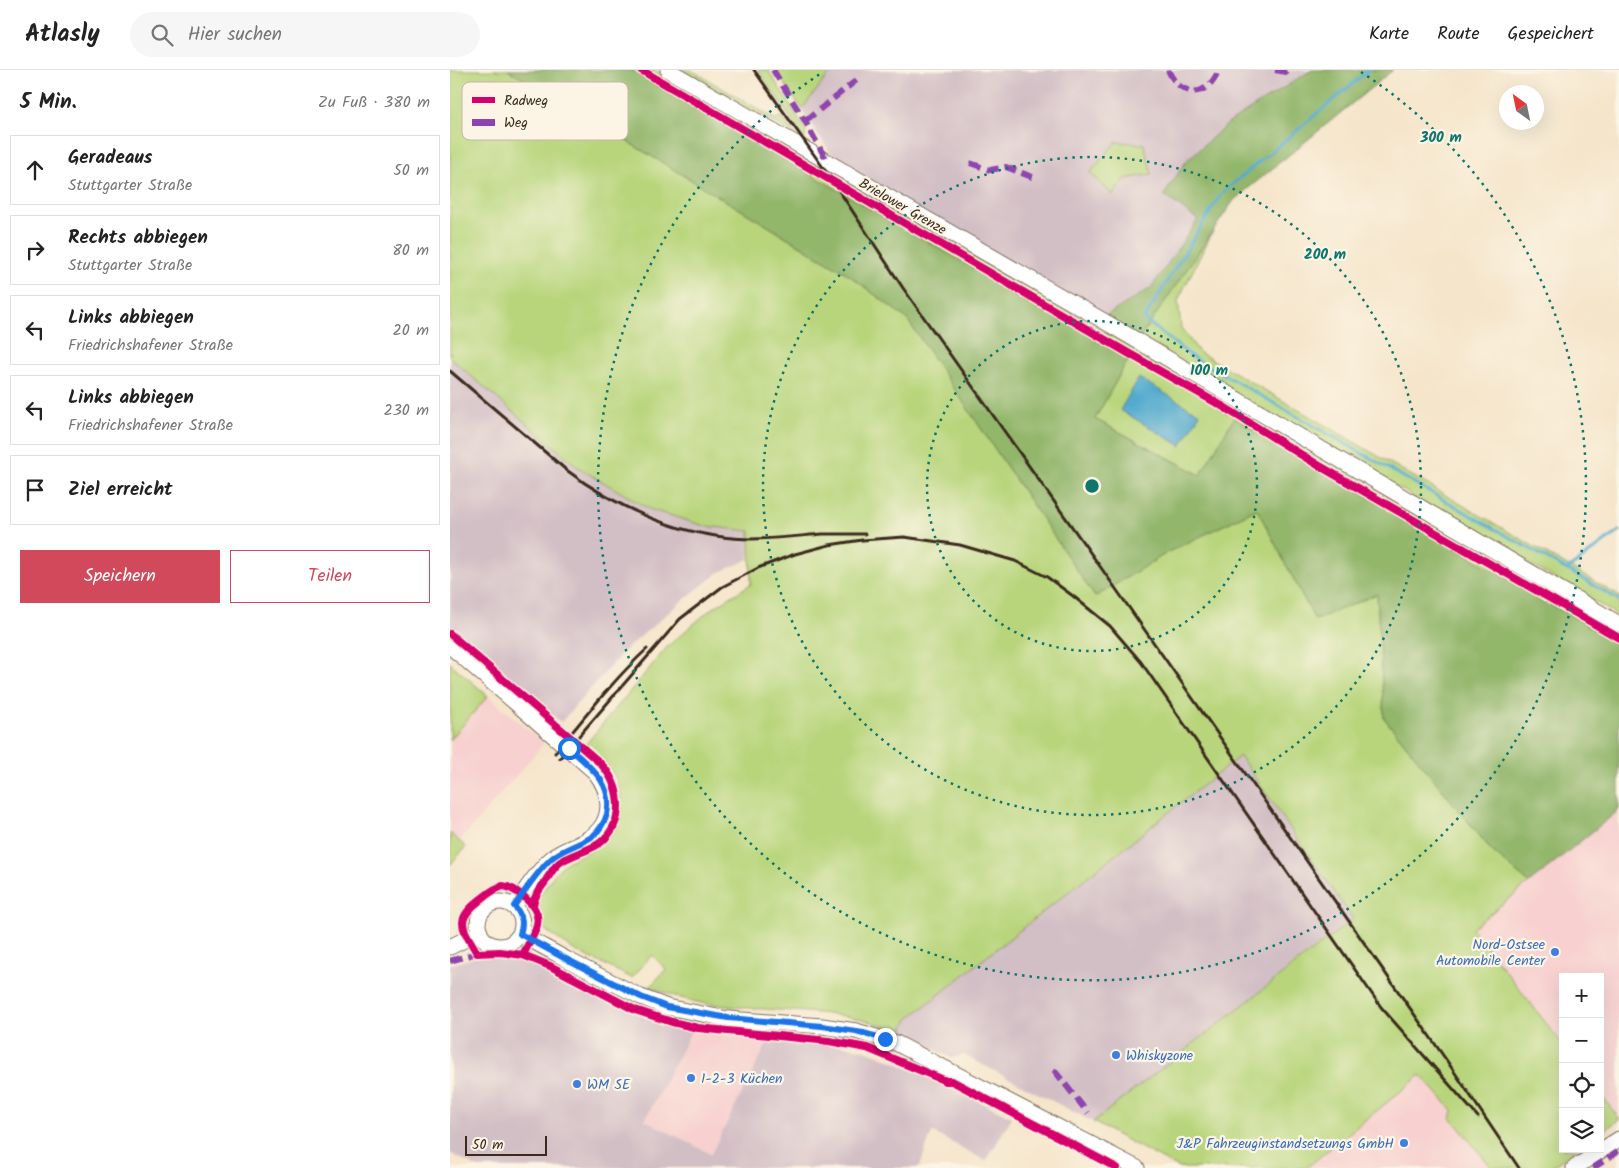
<!DOCTYPE html>
<html lang="de">
<head>
<meta charset="utf-8">
<style>
	body { margin:0; font-family:Kalam,sans-serif; background:#f6f6f6; color:#222 }
	.controls { position:absolute; right:15px; bottom:15px; display:grid; overflow:hidden; border-radius:0px; box-shadow:0 5px 20px #0002 }
	.controls button { width:45px; height:45px; display:grid; place-items:center; padding:0; border:0; border-bottom:1px solid #e0e0e0; background:#fff; color:#222; font:25px sans-serif }
	.compass { position:absolute; left:1049px; top:15px; width:45px; height:45px; border-radius:50%; background:#fff; box-shadow:0 5px 20px #0002; rotate:327deg }
	.scale { position:absolute; left:15px; bottom:12px; width:82px; box-sizing:border-box; padding-left:5px; border:2px solid #3b2a1e; border-top:0; font-size:14px; line-height:18px; white-space:nowrap; color:#3b2a1e; -webkit-text-stroke:4px #fcf5e5; paint-order:stroke }
	.stop { position:absolute; width:15px; height:15px; margin:-11px; border:4px solid #1a73e8; border-radius:50%; background:#fff }
	.stop.end { background:#1a73e8; border-color:#fff; box-shadow:0 1px 5px #0008 }
	.list { margin:0; padding:0; list-style:none }
	h2 { display:flex; justify-content:space-between; align-items:center; height:65px; margin:0; padding:0 20px; font-size:21px }
	h2 small { font-size:16px; font-weight:400; color:#767676 }
	.list li { display:grid; grid-template-columns:32px 1fr auto; gap:15px; align-items:center; box-sizing:border-box; height:70px; margin:0 10px 10px; padding:0 10px; border:1px solid #e0e0e0; border-radius:0px }
	.list b { display:block; font-size:19px; white-space:nowrap }
	.list p { margin:0; font-size:16px; white-space:nowrap; color:#767676 }
	.list em { font-size:16px; font-style:normal; color:#767676 }
	.actions { display:flex; gap:10px; padding:15px 20px }
	.actions a { flex:1; padding:11px 0; border:1px solid #d1495b; border-radius:0px; text-align:center; font-size:18px; color:#d1495b }
	.actions .main { background:#d1495b; color:#fff }
	.icon { flex:none; width:28px; height:28px; fill:none; stroke:currentColor; stroke-width:2; stroke-linecap:round; stroke-linejoin:round }
	.map { position:relative; flex:none; width:1169px; height:1098px; overflow:hidden }
	header { display:flex; align-items:center; gap:30px; box-sizing:border-box; height:70px; padding:0 25px; background:#fff; border-bottom:1px solid #e0e0e0 }
	header strong { font-size:24px }
	nav { display:flex; gap:28px; margin-inline-start:auto; font-size:18px }
	.search { width:350px; height:45px; background:#f6f6f6; display:flex; align-items:center; gap:12px; box-sizing:border-box; padding:0 18px; border-radius:28px; color:#767676; font-size:19px }
	main { display:flex }
	aside { flex:1; background:#fff }
	.map>svg:first-child { display:block }
</style>
</head>
<body>
<header>
<strong>Atlasly</strong>
<div class="search"><svg class="icon" aria-label="search" viewBox="0 0 24 24"><circle cx="10" cy="10" r="6"/><path d="M15 15l6 6"/></svg>Hier suchen</div>
<nav><a>Karte</a><a>Route</a><a>Gespeichert</a></nav>
</header>
<main>
<aside>
<h2>5 Min.<small>Zu Fuß · 380 m</small></h2>
<ul class="list">
<li><svg class="icon" aria-label="ahead" viewBox="0 0 24 24"><path d="M12 20V5M6 11l6-6 6 6"/></svg><div><b>Geradeaus</b><p>Stuttgarter Straße</p></div><em>50 m</em></li>
<li><svg class="icon" aria-label="right" viewBox="0 0 24 24"><path d="M7 20v-9h11M14 6l5 5-5 5"/></svg><div><b>Rechts abbiegen</b><p>Stuttgarter Straße</p></div><em>80 m</em></li>
<li><svg class="icon" aria-label="left" viewBox="0 0 24 24"><path d="M17 20v-9H6M10 6l-5 5 5 5"/></svg><div><b>Links abbiegen</b><p>Friedrichshafener Straße</p></div><em>20 m</em></li>
<li><svg class="icon" aria-label="left" viewBox="0 0 24 24"><path d="M17 20v-9H6M10 6l-5 5 5 5"/></svg><div><b>Links abbiegen</b><p>Friedrichshafener Straße</p></div><em>230 m</em></li>
<li><svg class="icon" aria-label="arrive" viewBox="0 0 24 24"><path d="M6 21V4h12l-3 4 3 4H6"/></svg><div><b>Ziel erreicht</b></div></li>
</ul>
<div class="actions"><a class="main">Speichern</a><a>Teilen</a></div>
</aside>
<div class="map">
<svg width="1169" height="1098" viewBox="0 0 1169 1098">
	<rect width="100%" height="100%" fill="#fcf5e5"/>
	<filter id="ink" filterUnits="userSpaceOnUse"><feTurbulence type="fractalNoise" baseFrequency=".02" numOctaves="2"/><feDisplacementMap in="SourceGraphic" scale="10" xChannelSelector="R" yChannelSelector="G"/><feConvolveMatrix kernelMatrix="1 2 1 2 8 2 1 2 1" color-interpolation-filters="sRGB"/></filter>
	<filter id="wash" filterUnits="userSpaceOnUse"><feTurbulence type="fractalNoise" baseFrequency=".0096" numOctaves="4" result="noise"/><feDisplacementMap in="SourceGraphic" scale="20" xChannelSelector="R" yChannelSelector="G"/><feGaussianBlur stdDeviation="1.12" result="paint"/><feColorMatrix in="noise" values="0 0 0 0 0 0 0 0 0 0 0 0 0 0 0 0 0 1.4 0 .05"/><feComposite in="paint" operator="in"/></filter>
	<g filter="url(#wash)">
		<rect width="100%" height="100%" fill="#f5e5ca"/>
		<path fill="#f7d0cf" d="M38 626 94 673 10 771 0 763V670Z
			M1169 740V1048L1150 1024V907H1113V975L1022 858Z
			M242 960 262 964 320 968 262 1084 195 1050Z
			M971 1005 1003 1041 1001 1048 1042 1098H856Z"/>
		<path fill="#d2bec5" fill-rule="evenodd" d="M382 0H862L780 52 736 91 748 150 701 218 654 247 388 95 352 39ZM693 74 702 104 675 109Z
			M0 288 129 398 199 439 255 456 300 461 299 489 268 503 232 531 175 580 111 652 0 557Z
			M790 686 903 848 643 1052 514 985 501 988 473 973 471 970 452 962 458 949Z
			M50 885 71 888 93 897 182 941 210 953 242 960 195 1050 261 1084 320 968 378 973 415 980 438 989 562 1047 536 1091 482 1062 469 1098H28L0 1083V895L26 887Z"/>
		<path fill="#b8d57b" stroke="#7a804c" d="M0 0H58L396 203 457 249 645 527 720 481 807 439 865 550 927 524 934 648 1042 781 1079 813 1022 858 1113 975V1079H1127L1100 1098H1042L1001 1048 1003 1041 971 1005 856 1098H729L643 1052 903 849 790 686 458 949 452 962C433 955 413 949 393 946 346 939 298 940 252 933 234 930 217 923 200 917L216 899 202 885 182 908 124 880 95 860 87 829C95 819 101 807 110 798 122 786 140 783 153 773 172 757 176 726 164 705 158 693 145 684 136 674L218 576 260 540 301 514 300 461 255 456 199 439 129 398 0 288Z
			M180 0H204L762 324C769 345 773 343 794 342L1169 561V574L784 348 751 405 645 349 679 288Z
			M232 0H241L325 49 332 47 345 64Z
			M308 0H318L356 60 355 69Z
			M325 0H382L352 39Z
			M666 72 694 74 702 104 675 109 663 125 640 103Z
			M764 159 728 230 731 258 749 282 1169 526V546L690 268Z
			M0 593 38 626 0 670Z
			M0 763 16 777 0 795Z
			M1150 1024 1169 1048V1050L1150 1063Z"/>
		<path fill="#92b66b" stroke="#667044" d="M58 0H180L679 288 645 349 750 405 784 348 1169 574V740L1079 813 1042 781 934 648 927 524 865 550 807 439 720 481 645 527 457 249 396 203Z
			M862 0H943L784 130 690 268 654 247 701 218 748 150 714 125 736 91 780 52Z"/>
		<path fill="#52aacf" stroke="#466a76" d="M689 308 750 344 731 376 670 340Z"/>
		<g fill="none" stroke-linecap="round" stroke-linejoin="round">
			<path stroke="#52aacf" stroke-width="3" d="M919 0 771 124 694 249 741 286 1117 500 1169 461
				M1117 500 1169 530"/>
		</g>
	</g>
	<g filter="url(#ink)">
		<g fill="none" stroke-linecap="round" stroke-linejoin="round">
			<g stroke="#7c6b5a" stroke-width="17">
				<path id="secondary" d="M218 0 652 250 1169 554
					M0 576 145 702C163 725 164 754 136 770 125 777 112 780 102 788 87 801 76 820 64 836
					M28 854a22 22 0 1 1 44 0a22 22 0 1 1-44 0Z
					M70 864 116 889 191 927 217 937 278 949 372 956 406 961 446 973 687 1098
					M0 877 30 862
					M1124 1098 1169 1069"/>
			</g>
			<use href="#secondary" stroke="#fff" stroke-width="15"/>
			<path stroke="#3b2a1e" stroke-width="3" d="M304 0 382 110 453 218 666 519 997 991 1069 1098
				M0 301 115 399C168 439 233 468 301 469 325 469 349 466 373 464 387 464 401 464 415 464
				M105 683C134 648 163 610 197 579
				M110 688 230 549 272 517 308 498 345 484 379 475 412 470 454 467 510 475 565 491 597 507 623 526 660 556 691 592 931 937 1028 1047"/>
			<path stroke="#8e44ad" stroke-width="6" stroke-dasharray="12 6" stroke-linecap="butt" d="M323 0 355 51 378 93
				M718 0C721 7 726 14 733 18 750 28 762 15 769 0
				M825 0 836 2 839 0
				M355 51 408 9
				M520 93 540 100 556 97 585 108
				M0 891 27 883
				M604 1000 638 1043
				M1143 1098 1169 1081"/>
			<g stroke="#fcf5e5" stroke-width="11">
				<path id="cycleway" d="M191 0 678 283 772 336 868 395 1169 568
					M0 564 149 692C171 714 177 751 150 773 137 782 121 784 109 793 103 798 99 806 95 812 89 820 85 825 83 835
					M53 816C62 817 67 822 74 827 99 848 84 861 73 885L50 882 27 883C13 858 3 851 30 830 38 824 44 818 53 816Z
					M73 885 100 896 185 940 222 952 248 958 379 971 417 978 496 1011H502L667 1098"/>
			</g>
			<use href="#cycleway" stroke="#d6006c" stroke-width="8"/>
		</g>
	</g>
	<g fill="none" stroke-linecap="round" stroke-linejoin="round" filter="url(#ink)">
		<path stroke="#1a73e8" stroke-width="6" d="M119 678C139 696 164 713 157 744 155 752 149 761 143 766 130 775 114 778 102 788 87 801 76 820 64 836 72 845 74 852 70 864L116 889 191 927 217 937 278 948 372 956 406 961 435 969"/>
	</g>
	<g fill="none" stroke="#0f766e" stroke-width="2.5" stroke-dasharray="2.5 5">
		<circle cx="642" cy="416" r="165"/>
		<circle cx="642" cy="416" r="329"/>
		<path d="M911 2A494 494 0 1 1 373 2"/>
	</g>
	<g fill="#3f7fe0" stroke="#fcf5e5" stroke-width="2">
		<circle cx="1105" cy="882" r="5"/>
		<circle cx="666" cy="985" r="5"/>
		<circle cx="241" cy="1008" r="5"/>
		<circle cx="127" cy="1014" r="5"/>
		<circle cx="954" cy="1073" r="5"/>
	</g>
	<g text-anchor="middle" stroke-width="4.5" stroke-linejoin="round" paint-order="stroke">
		<g font-size="14" fill="#3b2a1e" stroke="#fcf5e5">
			<text transform="translate(453 136) rotate(30)" y="5">Brielower Grenze</text>
		</g>
		<g font-size="14" fill="#366cbe" stroke="#fcf5e5" text-anchor="start">
			<text x="1095" y="879" text-anchor="end">Nord-Ostsee<tspan x="1095" dy="16">Automobile Center</tspan></text>
			<text x="676" y="990">Whiskyzone</text>
			<text x="251" y="1013">1-2-3 Küchen</text>
			<text x="137" y="1019">WM SE</text>
			<text x="944" y="1078" text-anchor="end">J&amp;P Fahrzeuginstandsetzungs GmbH</text>
		</g>
	</g>
	<rect x="12" y="12" width="166" height="58" rx="8" fill="#fcf5e5" stroke="#c2b8a9" stroke-width="1"/>
	<rect x="22" y="27" width="23" height="6" fill="#d6006c"/>
	<rect x="22" y="49" width="23" height="7" fill="#8e44ad"/>
	<g font-size="14" fill="#3b2a1e">
		<text x="54" y="35">Radweg</text>
		<text x="54" y="57">Weg</text>
	</g>
	<circle cx="642" cy="416" r="8" fill="#0f766e" stroke="#fcf5e5" stroke-width="2.5"/>
	<g font-size="15" text-anchor="middle" font-weight="bold" fill="#0f766e" stroke="#fcf5e5" stroke-width="4.5" stroke-linejoin="round" paint-order="stroke">
		<text x="991" y="72">300 m</text>
		<text x="875" y="189">200 m</text>
		<text x="759" y="305">100 m</text>
	</g>
</svg>
<div class="controls">
<button>+</button>
<button>−</button>
<button><svg class="icon" aria-label="locate" viewBox="0 0 24 24"><circle cx="12" cy="12" r="6"/><path d="M12 2v4M12 18v4M2 12h4M18 12h4"/></svg></button>
<button><svg class="icon" aria-label="layers" viewBox="0 0 24 24"><path d="M12 4l9 5-9 5-9-5zM3 14l9 5 9-5"/></svg></button>
</div>
<svg class="compass" viewBox="-18 -18 36 36"><path d="M0-13l5 13h-10z" fill="#e53935"/><path d="M0 13l5-13h-10z" fill="#767676"/></svg>
<div class="scale">50 m</div>
<div class="stop" style="left:119px;top:678px"></div>
<div class="stop end" style="left:435px;top:969px"></div>
</div>
</main>
</body>
</html>
